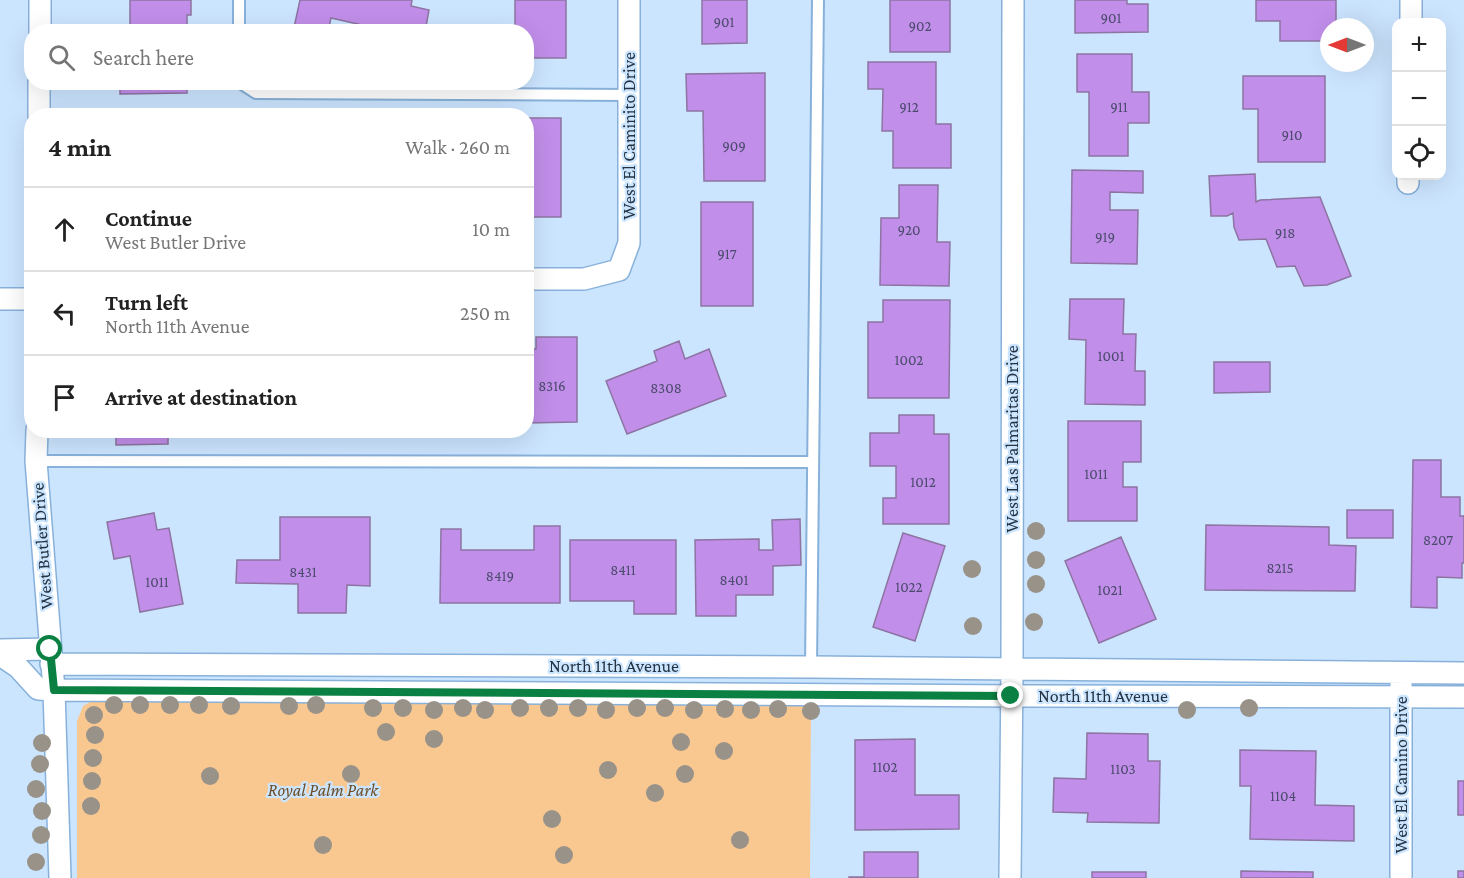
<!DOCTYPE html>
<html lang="en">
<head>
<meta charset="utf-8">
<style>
	body { margin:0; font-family:"Crimson Pro",serif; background:#f2f2f2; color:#222 }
	.controls { position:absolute; right:18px; top:18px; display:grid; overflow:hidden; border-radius:12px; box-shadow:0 6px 24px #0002 }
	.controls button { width:54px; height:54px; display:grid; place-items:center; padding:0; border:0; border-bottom:2px solid #e0e0e0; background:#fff; color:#222; font:30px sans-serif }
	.compass { position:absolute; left:1320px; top:18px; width:54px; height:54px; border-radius:50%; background:#fff; box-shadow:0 6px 24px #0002; rotate:270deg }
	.stop { position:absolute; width:18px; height:18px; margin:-14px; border:4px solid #0b8043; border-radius:50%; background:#fff }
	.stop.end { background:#0b8043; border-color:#fff; box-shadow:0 2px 6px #0008 }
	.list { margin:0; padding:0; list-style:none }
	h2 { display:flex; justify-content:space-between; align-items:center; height:78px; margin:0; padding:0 24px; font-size:26px }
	h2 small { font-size:20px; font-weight:400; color:#767676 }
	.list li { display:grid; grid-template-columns:39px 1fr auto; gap:18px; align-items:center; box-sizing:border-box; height:84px; padding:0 24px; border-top:2px solid #e0e0e0 }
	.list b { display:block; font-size:22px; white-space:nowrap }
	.list p { margin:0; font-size:20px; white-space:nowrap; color:#767676 }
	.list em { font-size:20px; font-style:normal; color:#767676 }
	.icon { flex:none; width:33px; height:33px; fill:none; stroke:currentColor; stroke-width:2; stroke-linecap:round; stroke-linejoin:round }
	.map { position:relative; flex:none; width:1464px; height:878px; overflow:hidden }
	.search { position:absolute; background:#fff; box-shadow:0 6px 24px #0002; left:24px; top:24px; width:510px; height:66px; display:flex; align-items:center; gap:15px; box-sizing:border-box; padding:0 21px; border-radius:24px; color:#767676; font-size:22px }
	.panel { position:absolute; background:#fff; box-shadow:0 6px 24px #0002; left:24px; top:108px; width:510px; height:330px; border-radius:24px }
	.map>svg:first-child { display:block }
</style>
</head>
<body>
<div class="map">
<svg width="1464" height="878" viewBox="0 0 1464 878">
	<rect width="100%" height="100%" fill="#cce5ff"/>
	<path fill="#f9c891" d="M94 700 811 704 810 878H77V721L83 706Z"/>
	<path fill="#c18ee9" stroke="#8d74a2" stroke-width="1.5" d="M130 0H191V15H187V32H130Z
		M300 0H412L411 6 429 10 425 32H393L331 18 328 32H293Z
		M515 0H566V58H526V32H515Z
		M702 0H747V43L702 44Z
		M890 0H950V52H890Z
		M1075 0H1127V4H1148V32L1075 33Z
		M1256 0H1336V27H1329V41H1280V21H1256Z
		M1077 54H1132V92H1149V123H1128V156H1089V92H1077Z
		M868 62H936V124H951V168H893V131H882L883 89H868Z
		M765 73V181H704L703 111H687L686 74Z
		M1243 76H1325V162H1258V109H1243Z
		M120 82H187V93L120 94Z
		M526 118H561V217H526Z
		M1072 170 1143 171V193L1110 192V210H1138L1137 264 1071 263Z
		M1255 174 1256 202 1260 200 1320 197 1351 276 1327 285 1304 286 1295 266 1277 267 1266 239 1239 240 1234 227 1233 213 1227 216H1211L1209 176Z
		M899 185H938L937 242H950L949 286 880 285 881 218H899Z
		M701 202H753V306H701Z
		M1070 299H1124L1123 334H1136L1135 371H1145V405L1085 404 1086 340 1069 339Z
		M883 300H950L949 398H868V322H883Z
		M536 337H577V422L526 423V349H536Z
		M679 341 685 359 709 349 726 396 627 434 606 381 657 361 654 351Z
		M1214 362H1270V392L1214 393Z
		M899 415H934V434H949V524H883V498H896V466H870V433H899Z
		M1068 421H1141V462H1123V487H1137V521H1068Z
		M116 430H168V444L116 445Z
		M1413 460H1441V497H1460V516H1464V563H1462V578L1437 577V608L1411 607Z
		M1347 510H1393V538H1347Z
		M154 513 157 530 169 528 183 604 140 612 130 556 114 559 107 522Z
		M280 517H370V586L347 585 346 613H298V584L236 583 237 560H280Z
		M800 519 801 565 773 566V595H736V616H696L695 540 759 539V550H773L772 520Z
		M1206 525 1329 527V545L1356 546 1355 591 1205 590Z
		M534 526H560V603H440L441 529H461V550H534Z
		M903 533 945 546 915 641 873 627Z
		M1121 537 1156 619 1099 643 1065 561Z
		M570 540H676V614H634V601H570Z
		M1087 733 1148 734V761H1160L1159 823 1087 822 1088 813 1053 812 1054 778 1086 779Z
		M915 739V795H959V829L855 830V740Z
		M1240 750 1316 751 1315 805 1354 806V841L1250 839 1251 786H1240Z
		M1458 781H1464V815H1458Z
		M864 852H918V878H849V877H864Z
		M1241 871 1313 872V878H1241Z
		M1458 871H1464V878H1458Z
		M1092 872H1146V878H1092Z"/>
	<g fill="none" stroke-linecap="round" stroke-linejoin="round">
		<g stroke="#88b1da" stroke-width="14">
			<path id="lane" d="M239 32V0
				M239 82 256 93 629 95
				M36 461 812 462
				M811 667 818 0"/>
		</g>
		<g stroke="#88b1da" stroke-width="24">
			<path id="street" d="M1411 22V0
				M40 32V0
				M39 116V82
				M1408 183V176
				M526 279H584L619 270 629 243V0
				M0 299H32
				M37 430 36 461 54 690 60 878
				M0 650 50 649
				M0 655 18 667 38 689 54 690 1036 696 1464 697
				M51 664 811 667 1464 673
				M1401 682V878
				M1010 878 1012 669 1013 0"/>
		</g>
		<use href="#lane" stroke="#fff" stroke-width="10"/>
		<use href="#street" stroke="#fff" stroke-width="21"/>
	</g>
	<g fill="#989289">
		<circle cx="1036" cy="531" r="9"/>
		<circle cx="1036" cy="560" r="9"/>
		<circle cx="972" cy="569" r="9"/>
		<circle cx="1036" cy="584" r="9"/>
		<circle cx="1034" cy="622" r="9"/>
		<circle cx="973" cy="626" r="9"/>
		<circle cx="114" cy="705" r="9"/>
		<circle cx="140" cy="705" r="9"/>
		<circle cx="170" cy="705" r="9"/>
		<circle cx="199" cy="705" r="9"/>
		<circle cx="316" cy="705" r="9"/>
		<circle cx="231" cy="706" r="9"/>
		<circle cx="289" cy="706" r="9"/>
		<circle cx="373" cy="708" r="9"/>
		<circle cx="403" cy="708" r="9"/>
		<circle cx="463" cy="708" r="9"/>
		<circle cx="520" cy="708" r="9"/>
		<circle cx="549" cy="708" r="9"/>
		<circle cx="578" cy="708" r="9"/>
		<circle cx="637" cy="708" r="9"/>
		<circle cx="665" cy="708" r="9"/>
		<circle cx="1249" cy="708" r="9"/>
		<circle cx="725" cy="709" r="9"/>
		<circle cx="778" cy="709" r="9"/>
		<circle cx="434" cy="710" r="9"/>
		<circle cx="485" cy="710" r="9"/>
		<circle cx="606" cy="710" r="9"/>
		<circle cx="694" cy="710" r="9"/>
		<circle cx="751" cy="710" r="9"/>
		<circle cx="1187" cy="710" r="9"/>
		<circle cx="811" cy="711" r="9"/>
		<circle cx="94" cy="715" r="9"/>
		<circle cx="386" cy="732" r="9"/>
		<circle cx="95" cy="735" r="9"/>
		<circle cx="434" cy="739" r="9"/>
		<circle cx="681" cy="742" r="9"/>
		<circle cx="42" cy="743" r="9"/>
		<circle cx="724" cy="751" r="9"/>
		<circle cx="93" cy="758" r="9"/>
		<circle cx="40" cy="764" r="9"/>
		<circle cx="608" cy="770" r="9"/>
		<circle cx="351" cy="774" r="9"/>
		<circle cx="685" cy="774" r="9"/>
		<circle cx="210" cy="776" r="9"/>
		<circle cx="92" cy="781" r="9"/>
		<circle cx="36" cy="789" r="9"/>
		<circle cx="655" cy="793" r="9"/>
		<circle cx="91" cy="806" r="9"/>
		<circle cx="42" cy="811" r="9"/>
		<circle cx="552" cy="819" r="9"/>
		<circle cx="41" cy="835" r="9"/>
		<circle cx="740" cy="840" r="9"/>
		<circle cx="323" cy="845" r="9"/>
		<circle cx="564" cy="855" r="9"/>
		<circle cx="36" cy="862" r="9"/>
	</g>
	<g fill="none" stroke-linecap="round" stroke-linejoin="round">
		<path stroke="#0b8043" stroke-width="8" d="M50 649 54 690 1011 696"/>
	</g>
	<g text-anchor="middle" stroke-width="4.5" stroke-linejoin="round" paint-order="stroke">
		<g font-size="15" fill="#4a4a6c">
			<text x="1111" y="23">901</text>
			<text x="724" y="27">901</text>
			<text x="920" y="31">902</text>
			<text x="909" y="112">912</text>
			<text x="1119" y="112">911</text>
			<text x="1292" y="140">910</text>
			<text x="734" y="151">909</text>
			<text x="909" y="235">920</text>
			<text x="1285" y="238">918</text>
			<text x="1105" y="242">919</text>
			<text x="727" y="259">917</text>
			<text x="1111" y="361">1001</text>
			<text x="909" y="365">1002</text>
			<text x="552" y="391">8316</text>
			<text x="666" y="393">8308</text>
			<text x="1096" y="479">1011</text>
			<text x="923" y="487">1012</text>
			<text x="1438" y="545">8207</text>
			<text x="1280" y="573">8215</text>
			<text x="623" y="575">8411</text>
			<text x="303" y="577">8431</text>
			<text x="500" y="581">8419</text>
			<text x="734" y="585">8401</text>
			<text x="157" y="587">1011</text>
			<text x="909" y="592">1022</text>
			<text x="1110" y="595">1021</text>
			<text x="885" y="772">1102</text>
			<text x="1123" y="774">1103</text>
			<text x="1283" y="801">1104</text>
		</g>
		<g font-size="18" fill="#233343" stroke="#cce5ff">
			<text transform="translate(629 136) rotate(-90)" y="6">West El Caminito Drive</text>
			<text transform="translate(1012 439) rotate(-90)" y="6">West Las Palmaritas Drive</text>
			<text transform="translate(42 546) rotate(-94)" y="6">West Butler Drive</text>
			<text x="614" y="672">North 11th Avenue</text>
			<text x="1103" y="702">North 11th Avenue</text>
			<text transform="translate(1401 775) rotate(-90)" y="6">West El Camino Drive</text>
		</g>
		<g font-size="18" font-style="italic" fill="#6d4e29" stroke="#cce5ff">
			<text x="323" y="796">Royal Palm Park</text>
		</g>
	</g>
</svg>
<div class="controls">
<button>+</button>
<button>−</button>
<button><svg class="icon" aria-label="locate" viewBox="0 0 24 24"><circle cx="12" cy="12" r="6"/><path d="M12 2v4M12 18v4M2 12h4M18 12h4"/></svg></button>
</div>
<svg class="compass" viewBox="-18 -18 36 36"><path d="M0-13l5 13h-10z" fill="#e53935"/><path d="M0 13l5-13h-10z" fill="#767676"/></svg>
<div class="stop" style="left:50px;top:649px"></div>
<div class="stop end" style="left:1011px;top:696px"></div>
<div class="search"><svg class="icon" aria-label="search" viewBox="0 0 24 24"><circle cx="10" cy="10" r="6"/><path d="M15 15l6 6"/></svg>Search here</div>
<section class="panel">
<h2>4 min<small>Walk · 260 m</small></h2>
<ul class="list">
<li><svg class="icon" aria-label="ahead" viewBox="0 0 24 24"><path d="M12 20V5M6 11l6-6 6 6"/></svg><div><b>Continue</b><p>West Butler Drive</p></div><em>10 m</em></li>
<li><svg class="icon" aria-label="left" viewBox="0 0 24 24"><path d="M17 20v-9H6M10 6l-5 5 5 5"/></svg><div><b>Turn left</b><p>North 11th Avenue</p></div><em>250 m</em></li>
<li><svg class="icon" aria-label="arrive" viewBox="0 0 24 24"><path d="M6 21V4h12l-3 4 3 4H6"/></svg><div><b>Arrive at destination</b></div></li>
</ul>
</section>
</div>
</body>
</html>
